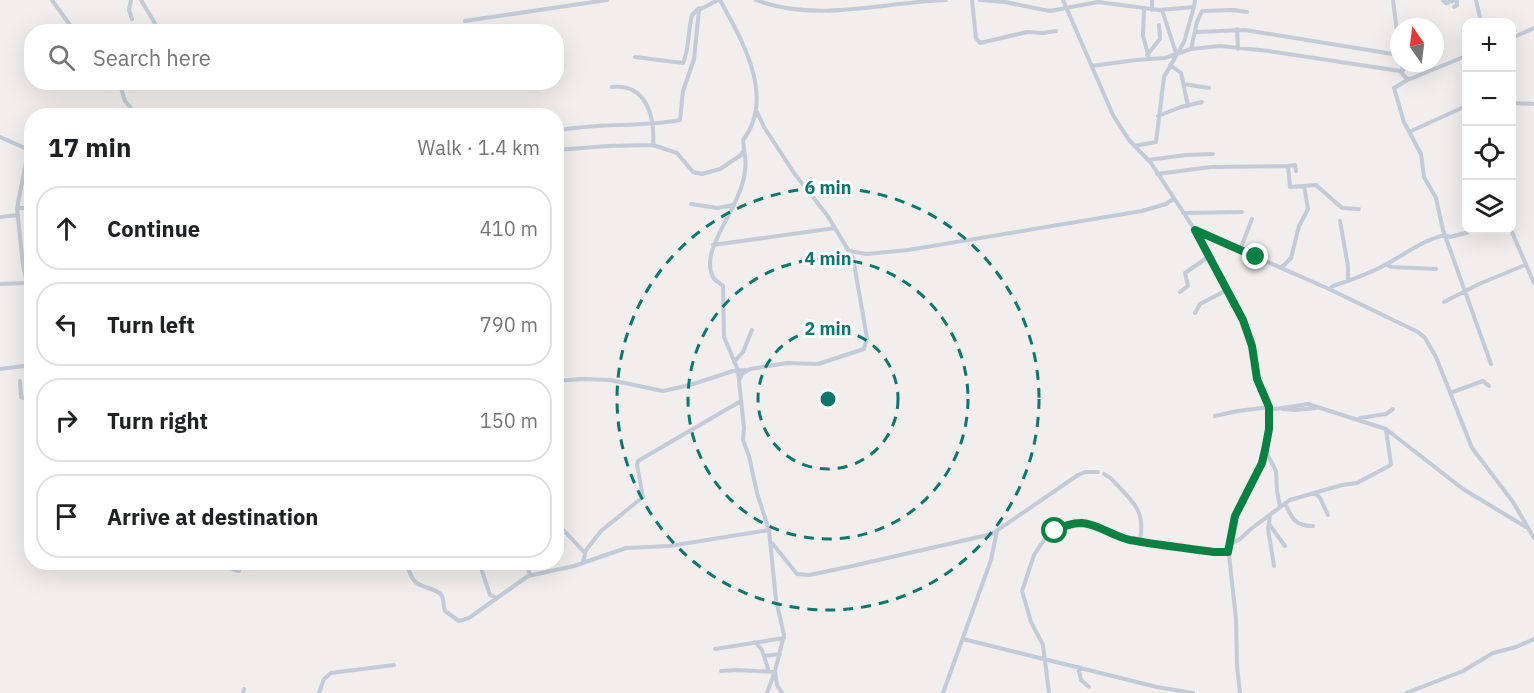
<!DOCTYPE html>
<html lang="en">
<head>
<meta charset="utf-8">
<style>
	body { margin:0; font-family:"IBM Plex Sans",sans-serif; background:#f2f2f2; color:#202124 }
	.controls { position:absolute; right:18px; top:18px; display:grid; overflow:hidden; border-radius:12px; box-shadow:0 6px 24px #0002 }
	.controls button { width:54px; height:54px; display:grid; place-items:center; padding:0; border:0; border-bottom:2px solid #e0e0e0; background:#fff; color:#202124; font:30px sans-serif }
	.compass { position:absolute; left:1390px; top:18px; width:54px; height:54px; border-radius:50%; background:#fff; box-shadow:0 6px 24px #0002; rotate:346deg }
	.stop { position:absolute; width:18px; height:18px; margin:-14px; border:4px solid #0b8043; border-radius:50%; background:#fff }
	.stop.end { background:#0b8043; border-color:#fff; box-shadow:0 2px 6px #0008 }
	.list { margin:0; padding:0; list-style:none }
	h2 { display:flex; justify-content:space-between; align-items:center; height:78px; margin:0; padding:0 24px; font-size:26px }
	h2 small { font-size:20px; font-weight:400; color:#757577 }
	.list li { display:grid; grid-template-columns:39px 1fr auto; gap:18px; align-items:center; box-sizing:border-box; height:84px; margin:0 12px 12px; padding:0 12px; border:2px solid #e0e0e0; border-radius:24px }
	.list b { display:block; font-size:22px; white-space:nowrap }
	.list em { font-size:20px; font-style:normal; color:#757577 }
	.icon { flex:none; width:33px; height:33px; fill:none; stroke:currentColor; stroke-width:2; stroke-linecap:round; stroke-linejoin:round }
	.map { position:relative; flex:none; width:1534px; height:693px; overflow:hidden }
	.search { position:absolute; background:#fff; box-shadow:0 6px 24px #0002; left:24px; top:24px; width:540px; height:66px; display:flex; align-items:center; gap:15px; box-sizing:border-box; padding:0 21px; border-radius:24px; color:#757577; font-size:22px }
	.panel { position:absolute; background:#fff; box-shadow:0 6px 24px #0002; left:24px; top:108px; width:540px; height:462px; border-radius:24px }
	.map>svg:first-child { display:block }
</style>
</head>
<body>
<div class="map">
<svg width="1534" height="693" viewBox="0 0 1534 693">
	<rect width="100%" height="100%" fill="#f1eeed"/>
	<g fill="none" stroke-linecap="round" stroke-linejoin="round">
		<path stroke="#c2cbd7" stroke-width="4" d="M52 0 75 32
			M131 0 129 10 132 19
			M141 0 160 32
			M756 0C816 23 884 2 946 0
			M972 0 976 38 980 43 1027 32 1043 33 1056 31
			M980 0 1005 2 1050 11 1098 2 1159 10 1194 7 1195 0
			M1063 0 1113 115 1129 140 1151 163 1195 230 1240 314 1252 346 1257 379 1269 407V429L1262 463 1235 516 1228 546 1236 619 1237 666 1240 693
			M1152 0V10
			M1393 0 1399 48
			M1443 0 1446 3 1455 0
			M1476 0 1481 22
			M1454 7 1457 5V0
			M1144 9 1143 36 1149 58
			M1162 10 1176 53
			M465 21 607 0
			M1237 29 1238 49
			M1196 32 1245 30 1399 55
			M1512 38 1534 28
			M1191 49 1197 22 1202 11 1234 10 1247 12
			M1147 55 1160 39 1159 25
			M635 57 683 63C689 52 688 30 692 15L699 8
			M1401 63 1403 71
			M1170 65 1181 73 1188 106
			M1092 66 1136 60 1165 58 1191 49 1220 46 1269 51 1400 71 1406 78 1410 79 1466 56
			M1409 79 1394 88 1404 122 1421 154 1424 177 1436 198 1443 230 1491 364
			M119 82 125 101 138 116
			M1184 84 1209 88
			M612 87C647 83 655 118 653 145
			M1512 103 1534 104
			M757 112 764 127 794 173 827 215 853 258 867 338 864 349 818 364 787 363 750 369 742 374 739 381 744 428 743 440 749 456 757 493 769 530 776 600 784 635 775 671 777 685 782 693
			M1158 116 1181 107 1202 102
			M556 131C597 122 639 128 680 120L683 91 694 59 699 10 718 0
			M1409 132 1466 106
			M0 137 27 149 28 152 17 208 23 265 27 283 0 284
			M1134 146 1156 142 1164 77 1184 42 1194 7
			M556 150 608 146 653 145 677 153 693 172 702 174 720 169 741 155 744 150 743 140C776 98 742 40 720 0
			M1148 160 1186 155 1213 154
			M1288 166 1295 165 1296 171
			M1157 174 1211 167 1288 166 1290 187 1316 185 1342 208 1359 209
			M691 204 717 208 734 205
			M17 208H32
			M1183 213 1242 212
			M0 217 18 215
			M1340 221 1348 266V281
			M1195 230 1329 289 1418 332 1425 338 1436 357 1472 448 1513 502 1534 538
			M1511 230 1534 283
			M713 245 835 228
			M1240 250 1252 219
			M849 251 867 254 908 250 1142 211 1166 204 1173 199
			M1386 264 1391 267 1436 269
			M1281 268 1291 258 1299 226 1308 209 1304 186
			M1329 289 1333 286C1351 280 1369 274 1385 265 1405 254 1423 240 1445 235L1450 237 1477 230
			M1180 292 1188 286 1185 273 1208 257
			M1444 302 1479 284 1525 265
			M1195 313 1200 304 1227 290
			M734 362 743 352 752 330
			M0 369 32 365
			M739 380 738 370 724 337 723 286C720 283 715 281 713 277 696 244 756 198 744 150
			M20 381 21 397 32 401
			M556 381 582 379 610 380 663 391 690 385 733 371 746 370
			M1450 393 1483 381 1489 386
			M1282 409 1296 410 1316 408
			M1269 410 1308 404 1386 429 1463 489 1526 527
			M1215 416 1238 411 1269 407
			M1360 418 1386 414 1393 409
			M1265 450 1276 471 1277 491 1280 506
			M1104 474C1113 478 1112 481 1118 486 1136 504 1145 514 1140 540
			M1315 493 1320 498 1328 515
			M1285 503C1292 518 1294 526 1313 526
			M1270 516 1268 529 1274 566
			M556 522 584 552
			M1269 524 1285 546
			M772 543 797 574 809 575 848 567 992 534 1078 475 1085 472H1098
			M1229 545 1240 539 1252 528 1290 500 1342 485 1357 483 1389 466 1391 464 1386 430
			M211 562 239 571
			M403 562C409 567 409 573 413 579 419 589 437 587 442 596 444 600 443 606 445 611L459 621 469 618 528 576 574 566 626 548 670 546 769 530
			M479 562 490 595 497 598
			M526 562 530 575
			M583 562 586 550 601 531 643 497 637 465 638 461 741 401
			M963 639 1157 687 1193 693
			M755 642 762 650 769 672
			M715 649 784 638
			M764 656 780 654
			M1078 667 1081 680 1089 687
			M721 671 738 670 775 672
			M243 693 244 689
			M319 693 324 679 331 673 394 665
			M767 693 774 674
			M943 693 991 560 997 531
			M1049 693 1043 645 1031 622 1022 591 1034 555 1046 537 1066 526 1082 523 1096 525 1107 533 1129 540 1214 552H1228
			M1406 693 1463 671 1493 653 1516 647 1534 639"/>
	</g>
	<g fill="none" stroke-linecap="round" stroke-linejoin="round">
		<path stroke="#0b8043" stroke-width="8" d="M1055 531C1064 526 1071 523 1082 523 1098 524 1112 536 1130 540 1157 545 1186 548 1214 552H1228L1235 516 1262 463 1265 450 1269 429V407L1257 379 1252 346 1243 320 1195 230 1256 257"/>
	</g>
	<g fill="none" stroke="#0f766e" stroke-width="3" stroke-dasharray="10 8">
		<circle cx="828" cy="399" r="70"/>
		<circle cx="828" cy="399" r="140"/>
		<circle cx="828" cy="399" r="211"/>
	</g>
	<circle cx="828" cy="399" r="9" fill="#0f766e" stroke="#fff" stroke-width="3"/>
	<g font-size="18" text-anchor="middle" font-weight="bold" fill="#0f766e" stroke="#fff" stroke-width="6" stroke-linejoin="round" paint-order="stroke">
		<text x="828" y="194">6 min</text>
		<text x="828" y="265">4 min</text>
		<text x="828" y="335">2 min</text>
	</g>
</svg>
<div class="controls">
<button>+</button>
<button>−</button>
<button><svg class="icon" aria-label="locate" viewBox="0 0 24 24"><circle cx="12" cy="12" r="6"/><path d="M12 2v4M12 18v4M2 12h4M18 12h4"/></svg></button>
<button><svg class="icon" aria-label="layers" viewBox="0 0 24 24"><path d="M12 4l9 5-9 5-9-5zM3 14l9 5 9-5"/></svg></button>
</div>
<svg class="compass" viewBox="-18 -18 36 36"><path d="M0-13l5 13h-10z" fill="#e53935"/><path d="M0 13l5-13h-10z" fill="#757577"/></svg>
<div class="stop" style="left:1055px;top:531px"></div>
<div class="stop end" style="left:1256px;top:257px"></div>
<div class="search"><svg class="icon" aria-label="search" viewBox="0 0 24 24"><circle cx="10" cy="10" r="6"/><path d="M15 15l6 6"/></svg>Search here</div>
<section class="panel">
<h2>17 min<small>Walk · 1.4 km</small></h2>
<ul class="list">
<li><svg class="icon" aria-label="ahead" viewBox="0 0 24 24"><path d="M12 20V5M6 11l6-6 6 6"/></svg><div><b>Continue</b></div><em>410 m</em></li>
<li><svg class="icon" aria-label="left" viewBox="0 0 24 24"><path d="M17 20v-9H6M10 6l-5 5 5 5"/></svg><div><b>Turn left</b></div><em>790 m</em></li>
<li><svg class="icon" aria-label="right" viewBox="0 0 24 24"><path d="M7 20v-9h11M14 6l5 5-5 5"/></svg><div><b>Turn right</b></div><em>150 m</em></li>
<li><svg class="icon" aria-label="arrive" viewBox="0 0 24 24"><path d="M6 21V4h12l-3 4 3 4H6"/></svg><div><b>Arrive at destination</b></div></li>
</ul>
</section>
</div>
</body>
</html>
